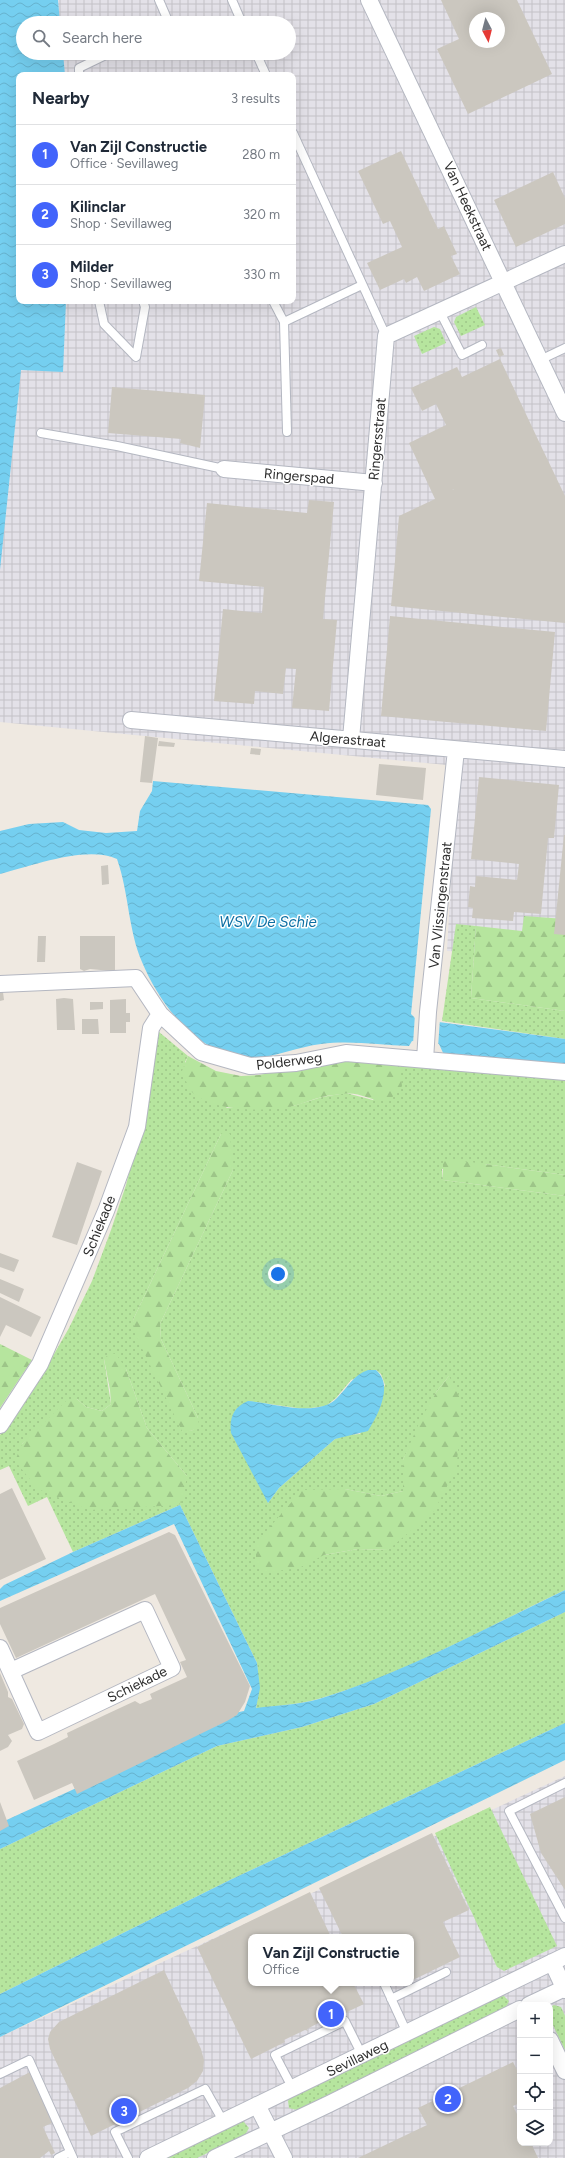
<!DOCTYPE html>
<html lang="en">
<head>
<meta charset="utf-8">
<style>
	body { margin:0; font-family:Figtree,sans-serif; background:#f2f2f3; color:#1f2937 }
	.controls { position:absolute; right:12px; bottom:12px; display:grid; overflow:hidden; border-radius:8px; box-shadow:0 4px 16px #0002 }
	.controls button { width:36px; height:36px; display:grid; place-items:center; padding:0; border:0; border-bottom:1px solid #e0e1e3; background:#fff; color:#1f2937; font:20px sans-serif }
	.compass { position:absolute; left:469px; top:12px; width:36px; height:36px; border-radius:50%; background:#fff; box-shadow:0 4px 16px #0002; rotate:173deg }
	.you { position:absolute; left:278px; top:1274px; width:14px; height:14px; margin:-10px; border:3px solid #fff; border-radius:50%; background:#1a73e8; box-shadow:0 0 0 6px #1a73e833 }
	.badge { display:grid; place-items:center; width:26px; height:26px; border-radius:50%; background:#4264fb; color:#fff; font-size:13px; font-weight:700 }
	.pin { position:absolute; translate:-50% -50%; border:2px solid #fff; box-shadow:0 1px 4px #0006 }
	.popup { position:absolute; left:248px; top:1934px; width:166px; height:52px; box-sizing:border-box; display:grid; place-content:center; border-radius:8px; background:#fff; filter:drop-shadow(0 1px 3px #0005); font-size:13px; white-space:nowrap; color:#747a83 }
	.popup b { font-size:15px; color:#1f2937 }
	.popup::after { content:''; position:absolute; left:50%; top:100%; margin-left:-8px; border:8px solid transparent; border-top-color:#fff }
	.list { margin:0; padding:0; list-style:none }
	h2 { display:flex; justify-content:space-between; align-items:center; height:52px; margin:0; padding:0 16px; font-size:17px }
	h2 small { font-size:13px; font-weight:400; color:#747a83 }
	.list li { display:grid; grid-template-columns:26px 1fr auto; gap:12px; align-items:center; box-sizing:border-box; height:60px; padding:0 16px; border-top:1px solid #e0e1e3 }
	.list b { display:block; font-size:15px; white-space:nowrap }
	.list p { margin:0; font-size:13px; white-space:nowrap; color:#747a83 }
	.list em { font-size:13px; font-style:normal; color:#747a83 }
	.icon { flex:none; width:22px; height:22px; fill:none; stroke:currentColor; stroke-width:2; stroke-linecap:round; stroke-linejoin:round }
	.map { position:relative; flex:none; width:565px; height:2158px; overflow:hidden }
	.search { position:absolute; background:#fff; box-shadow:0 4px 16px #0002; left:16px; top:16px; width:280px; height:44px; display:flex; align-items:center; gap:10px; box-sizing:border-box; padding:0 14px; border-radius:22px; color:#747a83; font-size:15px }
	.panel { position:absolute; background:#fff; box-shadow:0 4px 16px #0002; left:16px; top:72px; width:280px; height:232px; border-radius:8px }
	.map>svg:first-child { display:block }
</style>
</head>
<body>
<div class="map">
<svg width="565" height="2158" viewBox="0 0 565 2158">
	<defs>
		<pattern id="industrial-grid" width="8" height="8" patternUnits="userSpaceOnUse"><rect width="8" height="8" fill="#e3e1e8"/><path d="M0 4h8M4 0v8" fill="none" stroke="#c3c1c7"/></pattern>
		<pattern id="grass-dots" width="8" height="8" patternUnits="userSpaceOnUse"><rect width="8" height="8" fill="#b6e59e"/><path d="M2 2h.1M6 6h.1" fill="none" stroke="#9dc588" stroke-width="1.8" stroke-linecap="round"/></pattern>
		<pattern id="forest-firs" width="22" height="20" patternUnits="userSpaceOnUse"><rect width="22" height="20" fill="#b6e59e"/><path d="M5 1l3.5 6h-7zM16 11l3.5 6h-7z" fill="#9dc588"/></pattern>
		<pattern id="water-waves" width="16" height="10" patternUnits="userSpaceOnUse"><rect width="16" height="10" fill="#75cff0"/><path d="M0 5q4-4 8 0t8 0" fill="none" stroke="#66b2ce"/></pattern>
	</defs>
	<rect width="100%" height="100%" fill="#efe9e1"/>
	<path fill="url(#industrial-grid)" fill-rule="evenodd" d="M0 0H565V958L447 951 457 766 0 722ZM475 18H499V42H475ZM23 23H289V53H23ZM19 75H293V301H19Z
		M565 1776V2158H0V2037ZM251 1937H411V1983H251ZM520 2005H550V2143H520Z"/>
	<path fill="url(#grass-dots)" fill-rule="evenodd" d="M476 307 485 325 461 336 454 322 456 317Z
		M434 327 440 329 446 343 422 354 414 336Z
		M456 924 476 926 471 998 565 1011V1039L442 1021Z
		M153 1027 188 1056 185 1062 227 1108 293 1106 322 1097 346 1093 373 1100 399 1065 565 1079V1175L484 1164 442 1169 443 1180 565 1196V1590C485 1628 404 1674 318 1699 298 1705 276 1705 256 1709L259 1688 257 1663 180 1505 73 1552 47 1497 28 1506 9 1466 0 1470V1435L42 1375 69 1328 92 1281 111 1230 126 1185 139 1134ZM221 1134 233 1170 160 1324 161 1339 198 1418 193 1430 183 1432 133 1320ZM104 1359 126 1369 147 1428 187 1476 22 1444 77 1399 86 1407 102 1411 111 1404ZM376 1370 381 1374 385 1385 360 1434 347 1435 335 1439 279 1488 268 1503 248 1401 304 1409 326 1406 336 1398 351 1380ZM449 1376 388 1550 358 1549 324 1555 345 1489 381 1496 403 1491V1460L437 1391Z
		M565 1612V1723L232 1879 0 1994V1849L217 1746 302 1727 374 1704Z
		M490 1807 557 1946 504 1971 497 1967 435 1833Z
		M503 1995 509 2001 505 2009 297 2110 289 2108 288 2101 291 2097Z
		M554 2005 561 2007 565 2016V2050L550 2019V2007Z
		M243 2121 249 2128 245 2135 197 2158H164Z"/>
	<path fill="url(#forest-firs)" d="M524 916 565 919V1011L471 998 476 926 522 931Z
		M188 1056 216 1071 241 1076 259 1075 342 1059 399 1065 402 1086C383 1116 368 1090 343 1094 336 1095 329 1095 322 1097 312 1099 303 1104 293 1106 266 1112 215 1112 193 1093 188 1088 185 1078 182 1071Z
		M226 1131 230 1134 233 1170 160 1324 161 1339 198 1418 199 1425 193 1430 183 1433 135 1334 133 1320 221 1134Z
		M448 1159 565 1175V1196L443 1180V1160Z
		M0 1344 32 1360 0 1408Z
		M110 1353 116 1354 126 1369 147 1428 187 1476 183 1498 179 1505 89 1510 38 1489 15 1461 22 1444 67 1400 77 1399 86 1407 102 1411 111 1404 110 1390 104 1359Z
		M449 1376 459 1396 461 1413V1425L456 1469 434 1511 388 1550 358 1549 324 1555 299 1568 261 1573 256 1560V1543L302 1490 345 1489 381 1496 403 1491V1460L420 1421 437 1391Z"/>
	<path fill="url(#water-waves)" d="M0 0H58L60 23H23V53H63L65 75H19V301H66L63 372 21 370 0 570Z
		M153 781 428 805 431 809 411 1014 416 1019 565 1039V1064L444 1055 439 1044 412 1041 409 1046C380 1045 350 1040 321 1044 297 1047 274 1058 250 1058 199 1057 160 1005 142 962 128 929 129 893 117 859 86 845 32 866 0 874V831L29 824 63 822 79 830 106 833 137 831 140 811 152 791Z
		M368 1370H376C394 1385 378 1415 368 1431L335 1439 279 1488 268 1503 231 1433C229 1417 234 1407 248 1401 274 1403 318 1418 337 1398 348 1387 353 1375 368 1370Z
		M180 1505 257 1663 260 1688 256 1708C277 1705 298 1705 319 1699 404 1673 484 1629 565 1590V1612L374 1704 302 1727 217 1746 0 1849V1823L192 1735 229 1714 244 1711 252 1689 174 1524 0 1601V1589L4 1585 73 1552Z
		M565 1723V1760L0 2037V1994L232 1879Z"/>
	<path fill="#efe9e1" d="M415 1014 417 1017 440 1019 438 1047 413 1044Z"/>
	<path fill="#cbc7bf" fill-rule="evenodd" d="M441 0H517L552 74 468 114 437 49 459 39ZM475 18H499V42H475Z
		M401 151 438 229 444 226 457 254 451 256 460 274 424 291 417 277 406 283 404 279 380 290 367 263 402 247 390 221 383 224 358 171Z
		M553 172 565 198V224L516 247 494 200Z
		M501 348 504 355 499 357 496 350Z
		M500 359 542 448 452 490 542 448 565 496V623L391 606 399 516 435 499 409 443 446 425 436 404 422 411 411 388 457 367 462 377Z
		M112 387 205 395 200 448 180 443 181 439 108 433Z
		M309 500 334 502 323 619 337 620 329 711 292 708 296 669 286 668 283 694 255 691 254 704 214 701 223 609 262 613 264 587 199 581 207 503 307 513Z
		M390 616 555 632 546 731 381 716Z
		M145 736 158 738 152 783 140 782Z
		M159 741 175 743 174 747 158 746Z
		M251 748 261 749 260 755 250 754Z
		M379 764 426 768 423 800 376 795Z
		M479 777 559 785 554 838H548L541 914 514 912 513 921 472 918 473 908 468 907 470 886 475 887 476 876 517 880 519 864 471 859Z
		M564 835H565V935L554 934Z
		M108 865 109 884 102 885 101 866Z
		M38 936H46L45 962H37Z
		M80 936H115V970L111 971 90 969 84 971 80 969Z
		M0 992H3L4 1000 0 1001Z
		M64 998 73 999 75 1030H57L56 999Z
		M126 999V1013H130V1022H126V1033H110V1000Z
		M90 1002H103V1009L90 1010Z
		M82 1019H98L99 1034H82Z
		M77 1162 102 1171 77 1245 52 1237Z
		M0 1253 19 1260 14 1272 0 1267Z
		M0 1279 24 1289 19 1302 0 1293Z
		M0 1297 41 1317 31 1337 6 1325 0 1337Z
		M12 1488 46 1559 0 1580V1494Z
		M169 1532 175 1535 250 1686 245 1702 237 1715 227 1721 77 1794 72 1783 34 1800 17 1761 54 1744 68 1737 67 1733 107 1714 135 1701 140 1704 152 1699 150 1694 187 1677 180 1662 186 1660 155 1594 16 1658 0 1624V1608Z
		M0 1673 8 1692V1697L12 1699 24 1724 22 1729 8 1735 12 1741 8 1747 0 1751Z
		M565 1797V1890L541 1853 530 1814Z
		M0 1802 9 1826 0 1831Z
		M432 1833 469 1910 443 1922 460 1957 411 1981V1937H343L319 1888Z
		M310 1892 331 1937H251V1983H353L364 2004 330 2020 328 2018 307 2029 308 2031 305 2030 284 2040 285 2042 251 2059 197 1947Z
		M164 1970 201 2049 204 2060 203 2071 197 2081 188 2088 91 2136 50 2049 48 2039 50 2032 59 2022Z
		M513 2062 520 2076V2103L513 2106 520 2120V2143H531L538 2158H358L427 2125 418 2108Z
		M30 2072 54 2122 43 2127 55 2153 51 2155 49 2151 40 2158H0V2088Z"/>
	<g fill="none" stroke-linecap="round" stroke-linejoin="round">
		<g stroke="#b4b7c1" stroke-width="10">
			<path id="lane" d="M159 0 169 23
				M232 0 242 23
				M256 53 266 75
				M79 75V68L110 53
				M293 133 386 336
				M99 301 104 324 136 357 145 307 143 301
				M273 301 284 322 362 285
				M440 312 462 355 482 345
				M284 322 287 432
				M540 360 565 348
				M41 433 117 446 224 469
				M565 1783 509 1811 565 1918
				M384 1983 407 2033
				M391 1999 446 1972
				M0 2074 29 2060 73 2158
				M293 2089 275 2055 345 2021 362 2055
				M58 2158 70 2152
				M128 2158 115 2132 205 2089 223 2121"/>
		</g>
		<g stroke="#b4b7c1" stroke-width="18">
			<path id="street" d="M369 0 565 413
				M224 469 374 483
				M131 720 565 759
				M351 739 386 336 565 254
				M0 984 136 978 160 1014 201 1052 250 1066 296 1063 346 1053 565 1072
				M425 1060 428 1012 456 750
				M0 1425 40 1364 106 1211 137 1127 151 1028 160 1014
				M0 1648 38 1732 172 1668 145 1610 11 1671
				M552 1962 565 1990
				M529 2005 565 1988
				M550 2040 565 2071
				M257 2105 284 2158
				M148 2158 565 1956
				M215 2158 329 2104 520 2009"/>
		</g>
		<use href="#lane" stroke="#fff" stroke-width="8"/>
		<use href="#street" stroke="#fff" stroke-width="16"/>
	</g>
	<g text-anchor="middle" stroke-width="3" stroke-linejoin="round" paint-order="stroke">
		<g font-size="14" fill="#2e2e2e" stroke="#fff">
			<text transform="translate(468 206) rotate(65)" y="5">Van Heekstraat</text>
			<text transform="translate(377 439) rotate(-85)" y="5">Ringersstraat</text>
			<text transform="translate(299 476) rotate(5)" y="5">Ringerspad</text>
			<text transform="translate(348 739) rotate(5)" y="5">Algerastraat</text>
			<text transform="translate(440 905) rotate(-84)" y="5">Van Vlissingenstraat</text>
			<text transform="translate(289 1061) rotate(-7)" y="5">Polderweg</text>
			<text transform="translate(99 1226) rotate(-68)" y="5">Schiekade</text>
			<text transform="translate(137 1684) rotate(-26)" y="5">Schiekade</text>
			<text transform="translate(357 2058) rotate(-26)" y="5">Sevillaweg</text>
		</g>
		<g font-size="15" font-style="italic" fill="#0d6fa3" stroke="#fff">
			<text x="268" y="927">WSV De Schie</text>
		</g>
	</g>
</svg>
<div class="controls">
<button>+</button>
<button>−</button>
<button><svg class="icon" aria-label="locate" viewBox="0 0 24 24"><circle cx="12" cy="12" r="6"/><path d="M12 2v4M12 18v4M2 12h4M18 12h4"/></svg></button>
<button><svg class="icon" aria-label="layers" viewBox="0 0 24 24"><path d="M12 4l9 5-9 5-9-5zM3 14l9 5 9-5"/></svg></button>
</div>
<svg class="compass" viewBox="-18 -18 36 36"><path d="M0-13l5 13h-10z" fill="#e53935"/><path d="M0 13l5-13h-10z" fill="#747a83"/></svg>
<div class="you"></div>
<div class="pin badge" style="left:331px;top:2014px">1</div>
<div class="popup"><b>Van Zijl Constructie</b>Office</div>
<div class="pin badge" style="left:448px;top:2099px">2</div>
<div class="pin badge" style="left:124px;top:2111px">3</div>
<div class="search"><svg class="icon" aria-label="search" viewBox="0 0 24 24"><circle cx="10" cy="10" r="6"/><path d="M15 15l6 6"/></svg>Search here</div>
<section class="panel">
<h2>Nearby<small>3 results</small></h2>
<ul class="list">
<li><span class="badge">1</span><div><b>Van Zijl Constructie</b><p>Office · Sevillaweg</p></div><em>280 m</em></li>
<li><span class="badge">2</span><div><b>Kilinclar</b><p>Shop · Sevillaweg</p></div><em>320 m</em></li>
<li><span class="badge">3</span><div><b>Milder</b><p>Shop · Sevillaweg</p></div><em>330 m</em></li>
</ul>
</section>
</div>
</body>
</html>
